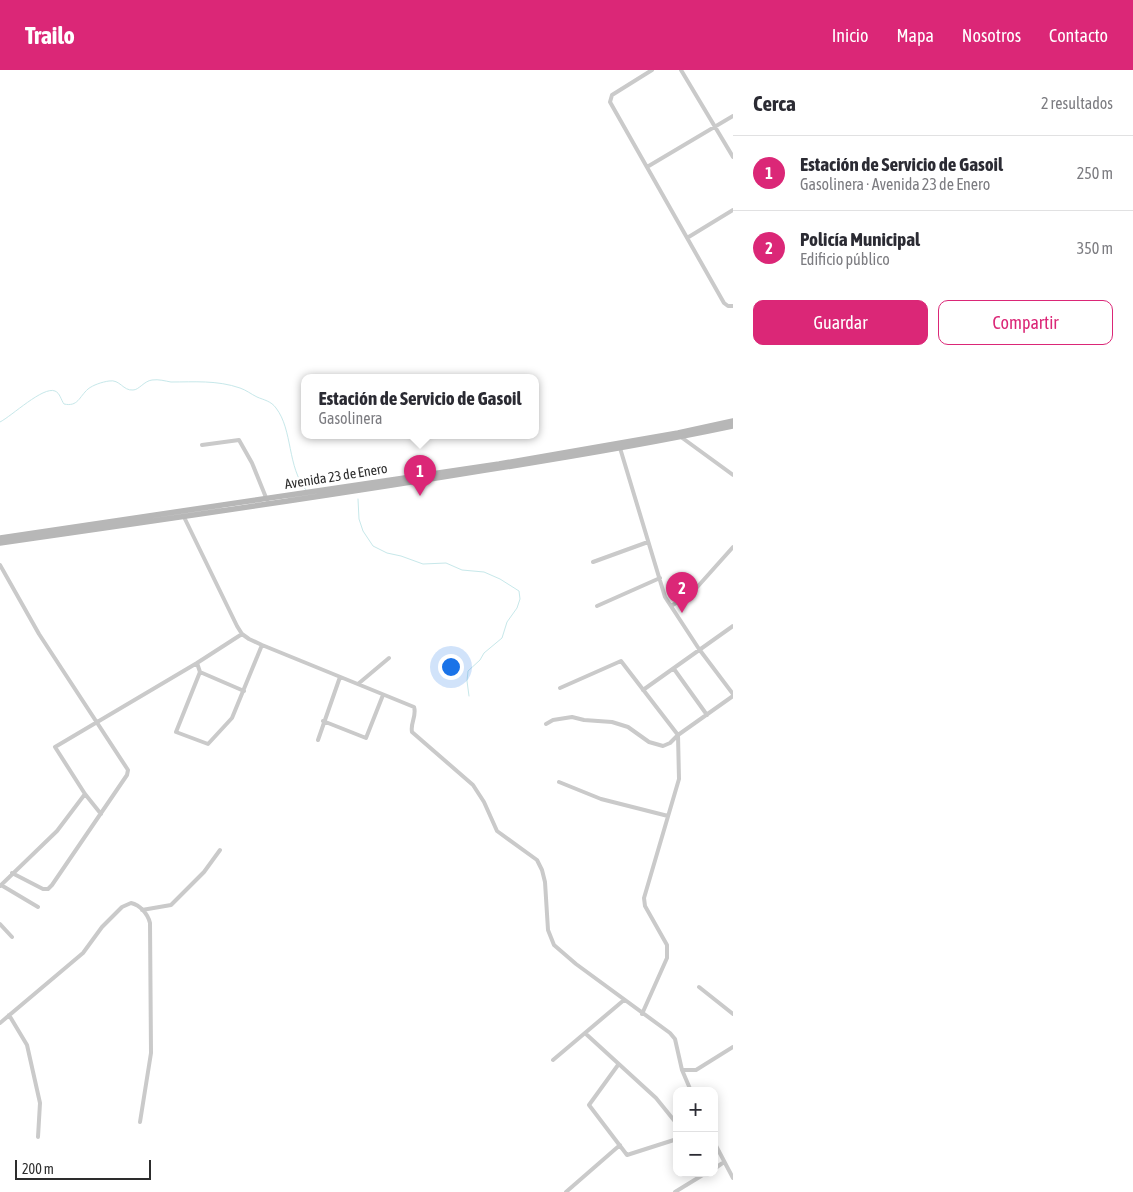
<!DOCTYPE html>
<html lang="es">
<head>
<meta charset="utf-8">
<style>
	body { margin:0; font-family:"Asap Condensed",sans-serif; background:#f2f2f3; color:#2b2b33 }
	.controls { position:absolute; right:15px; bottom:15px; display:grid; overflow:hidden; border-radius:10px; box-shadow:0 2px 12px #0003 }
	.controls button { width:45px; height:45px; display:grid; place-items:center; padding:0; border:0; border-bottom:1px solid #e1e1e2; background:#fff; color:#2b2b33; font:25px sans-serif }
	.scale { position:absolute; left:15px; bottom:12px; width:136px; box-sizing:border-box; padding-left:5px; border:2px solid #2d2d2d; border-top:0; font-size:14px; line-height:18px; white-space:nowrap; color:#2d2d2d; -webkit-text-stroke:4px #fff; paint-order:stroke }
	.you { position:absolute; left:450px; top:596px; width:18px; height:18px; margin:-12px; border:4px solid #fff; border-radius:50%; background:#1a73e8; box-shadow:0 0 0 8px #1a73e833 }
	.badge { display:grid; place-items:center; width:32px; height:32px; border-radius:50%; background:#db2777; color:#fff; font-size:16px; font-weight:700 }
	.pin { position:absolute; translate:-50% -41px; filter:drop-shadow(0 1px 2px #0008) }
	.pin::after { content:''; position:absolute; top:26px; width:18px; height:15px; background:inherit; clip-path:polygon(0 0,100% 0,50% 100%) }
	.popup { position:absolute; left:301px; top:304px; width:238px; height:65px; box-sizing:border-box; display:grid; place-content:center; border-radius:10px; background:#fff; filter:drop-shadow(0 1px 4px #0005); font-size:16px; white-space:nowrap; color:#7c7c81 }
	.popup b { font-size:19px; color:#2b2b33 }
	.popup::after { content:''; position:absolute; left:50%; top:100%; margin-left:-10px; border:10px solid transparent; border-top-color:#fff }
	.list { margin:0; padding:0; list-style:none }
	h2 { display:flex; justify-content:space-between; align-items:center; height:65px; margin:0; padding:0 20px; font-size:21px }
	h2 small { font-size:16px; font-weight:400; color:#7c7c81 }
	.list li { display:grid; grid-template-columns:32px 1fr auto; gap:15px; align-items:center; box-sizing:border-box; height:75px; padding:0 20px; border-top:1px solid #e1e1e2 }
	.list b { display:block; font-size:19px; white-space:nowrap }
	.list p { margin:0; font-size:16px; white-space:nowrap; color:#7c7c81 }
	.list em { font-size:16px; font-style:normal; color:#7c7c81 }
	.actions { display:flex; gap:10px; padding:15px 20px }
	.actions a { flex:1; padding:11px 0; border:1px solid #db2777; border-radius:10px; text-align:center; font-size:18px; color:#db2777 }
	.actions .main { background:#db2777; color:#fff }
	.map { position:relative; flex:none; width:733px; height:1122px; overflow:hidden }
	header { display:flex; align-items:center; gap:30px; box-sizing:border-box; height:70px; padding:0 25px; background:#db2777; color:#fff }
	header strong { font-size:24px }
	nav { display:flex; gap:28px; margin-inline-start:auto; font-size:18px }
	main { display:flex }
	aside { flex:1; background:#fff }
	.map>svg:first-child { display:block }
</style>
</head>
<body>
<header>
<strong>Trailo</strong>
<nav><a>Inicio</a><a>Mapa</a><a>Nosotros</a><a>Contacto</a></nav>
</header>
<main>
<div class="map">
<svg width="733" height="1122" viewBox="0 0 733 1122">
	<rect width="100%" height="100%" fill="#fff"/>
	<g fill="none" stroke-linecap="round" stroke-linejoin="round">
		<path stroke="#c7e8ea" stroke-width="1" d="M0 352C12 346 43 316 55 321 60 323 61 330 64 334 78 337 79 327 88 319 93 315 102 312 109 311 120 309 123 321 133 320 139 320 144 311 152 310 159 309 165 311 171 312 194 312 217 310 240 318 246 320 251 324 257 327 264 330 271 331 276 338 293 360 287 397 306 420
			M358 429 359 449 363 461 373 476 387 483 401 486 423 494 446 493 462 500 484 502 500 509 519 521 520 529 517 538 507 552 502 568 484 583 480 590 468 601 467 611 469 626"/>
		<path stroke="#cacaca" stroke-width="4" d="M652 0 612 25 610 32 724 233 728 236H733
			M681 0 733 87
			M647 97 733 46
			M687 168 733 140
			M681 367 733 405
			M202 375 239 370 252 393 267 430
			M620 378 665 527 699 579 733 624
			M184 447 237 556 242 564 249 569 262 575 414 637C417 646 410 653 412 662L473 715 484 732 497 761 537 790 542 800 545 812 548 860 554 875 576 894 670 963 675 969 682 1000 691 1021
			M593 492 648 472
			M0 495 39 564 128 700 127 705 52 815 48 819H43L12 803
			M597 536 660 508
			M671 536 691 524 733 477
			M197 593 200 602 176 662 208 674 232 648 262 575
			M674 599 707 645
			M200 602 244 621
			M358 614 389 588
			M560 618 621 591 678 665 733 626
			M643 620 733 556
			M323 651 366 668 383 625
			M546 654 553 650 572 647 584 650 612 652 628 657 649 672 663 676 670 673 678 665 679 709 644 828 645 836 667 875V888L642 944
			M318 670 340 607
			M559 712 601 729 668 746
			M101 744 85 724 55 677 197 593 242 564
			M1 815 38 837
			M0 816 57 761 85 724
			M142 840 171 835 204 802 220 780
			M0 854 12 867
			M699 917 733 944
			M9 945 27 975 40 1033 38 1067
			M0 953 83 883 102 857 122 837 131 833C140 835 148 844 150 853L151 983 140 1052
			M586 964 656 1028 677 1054
			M553 990 624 930
			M618 995 589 1035 627 1085 677 1069
			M682 1000H696L733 977
			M714 1072 733 1108
			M714 1099 724 1092
			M566 1122 620 1075
			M675 1122 706 1103"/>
		<path stroke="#b7b7b7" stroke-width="5.5" d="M0 468 499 394 678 363 733 351
			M0 473C154 451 308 429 461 404 552 390 643 375 733 356"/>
	</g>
	<g text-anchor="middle" stroke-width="5" stroke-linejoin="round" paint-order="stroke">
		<g font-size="14" fill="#2d2d2d" stroke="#fff">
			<text transform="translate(336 406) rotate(-9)" y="5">Avenida 23 de Enero</text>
		</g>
	</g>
</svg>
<div class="controls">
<button>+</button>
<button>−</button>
</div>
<div class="scale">200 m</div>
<div class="you"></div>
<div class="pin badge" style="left:420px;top:426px">1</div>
<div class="popup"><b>Estación de Servicio de Gasoil</b>Gasolinera</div>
<div class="pin badge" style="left:682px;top:543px">2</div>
</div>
<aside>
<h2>Cerca<small>2 resultados</small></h2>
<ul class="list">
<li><span class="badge">1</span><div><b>Estación de Servicio de Gasoil</b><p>Gasolinera · Avenida 23 de Enero</p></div><em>250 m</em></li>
<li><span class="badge">2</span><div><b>Policía Municipal</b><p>Edificio público</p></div><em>350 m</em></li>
</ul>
<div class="actions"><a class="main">Guardar</a><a>Compartir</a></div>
</aside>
</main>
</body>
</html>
